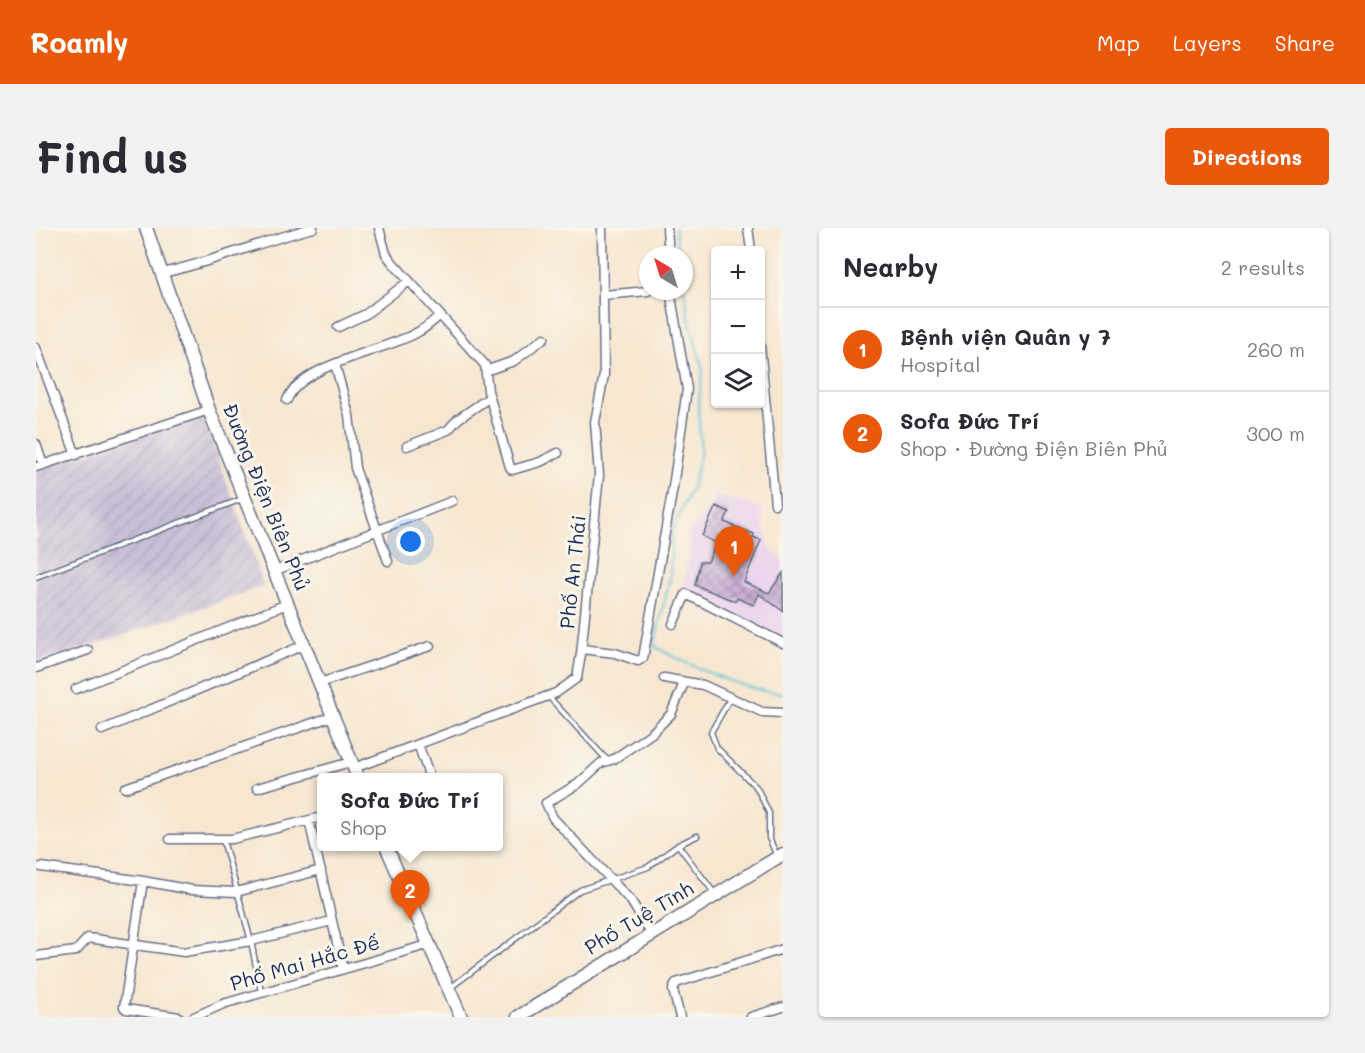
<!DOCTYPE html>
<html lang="en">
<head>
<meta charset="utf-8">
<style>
	body { margin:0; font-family:Mali,sans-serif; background:#f2f2f3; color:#2b2b33 }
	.controls { position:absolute; right:18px; top:18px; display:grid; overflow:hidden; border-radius:6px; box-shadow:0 2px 4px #0004 }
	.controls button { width:54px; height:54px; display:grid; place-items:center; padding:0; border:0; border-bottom:2px solid #e1e1e2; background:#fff; color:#2b2b33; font:30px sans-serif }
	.compass { position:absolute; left:603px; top:18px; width:54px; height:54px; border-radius:50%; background:#fff; box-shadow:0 2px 4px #0004; rotate:322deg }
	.you { position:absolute; left:375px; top:314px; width:21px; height:21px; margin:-15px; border:4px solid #fff; border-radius:50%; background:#1a73e8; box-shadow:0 0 0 9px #1a73e833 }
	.badge { display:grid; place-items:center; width:39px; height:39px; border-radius:50%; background:#ea580c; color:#fff; font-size:20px; font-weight:700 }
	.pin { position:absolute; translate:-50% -50px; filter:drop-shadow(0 2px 3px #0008) }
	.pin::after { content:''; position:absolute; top:32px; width:21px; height:18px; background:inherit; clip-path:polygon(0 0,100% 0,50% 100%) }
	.popup { position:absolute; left:281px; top:545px; width:186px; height:78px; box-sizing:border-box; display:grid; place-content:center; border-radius:6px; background:#fff; filter:drop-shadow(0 2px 4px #0005); font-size:20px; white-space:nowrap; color:#7c7c81 }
	.popup b { font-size:22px; color:#2b2b33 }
	.popup::after { content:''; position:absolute; left:50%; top:100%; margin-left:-12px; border:12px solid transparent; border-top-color:#fff }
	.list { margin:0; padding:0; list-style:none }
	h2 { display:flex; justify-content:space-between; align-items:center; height:78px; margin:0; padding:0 24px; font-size:26px }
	h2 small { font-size:20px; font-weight:400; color:#7c7c81 }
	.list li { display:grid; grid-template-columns:39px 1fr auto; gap:18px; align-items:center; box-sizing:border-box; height:84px; padding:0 24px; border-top:2px solid #e1e1e2 }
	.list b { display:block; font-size:22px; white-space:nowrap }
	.list p { margin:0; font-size:20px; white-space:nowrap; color:#7c7c81 }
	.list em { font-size:20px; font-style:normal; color:#7c7c81 }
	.icon { flex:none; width:33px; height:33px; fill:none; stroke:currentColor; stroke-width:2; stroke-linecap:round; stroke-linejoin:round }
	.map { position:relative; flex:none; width:747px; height:789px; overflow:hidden; border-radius:6px }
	header { display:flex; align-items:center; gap:36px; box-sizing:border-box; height:84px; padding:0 30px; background:#ea580c; color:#fff }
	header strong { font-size:28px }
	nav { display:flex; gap:33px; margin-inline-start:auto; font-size:21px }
	.intro { display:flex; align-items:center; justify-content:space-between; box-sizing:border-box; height:144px; padding:0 36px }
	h1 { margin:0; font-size:42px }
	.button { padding:15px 27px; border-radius:6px; background:#ea580c; color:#fff; font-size:21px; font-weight:700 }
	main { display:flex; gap:36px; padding:0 36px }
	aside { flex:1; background:#fff; border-radius:6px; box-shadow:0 2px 4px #0004 }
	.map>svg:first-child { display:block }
</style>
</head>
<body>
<header>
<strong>Roamly</strong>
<nav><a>Map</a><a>Layers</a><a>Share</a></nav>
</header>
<div class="intro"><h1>Find us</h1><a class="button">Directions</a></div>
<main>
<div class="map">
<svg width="747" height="789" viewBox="0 0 747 789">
	<defs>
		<pattern id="industrial-furrows" width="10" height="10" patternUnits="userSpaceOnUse" patternTransform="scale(1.5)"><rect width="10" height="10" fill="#c9bfd7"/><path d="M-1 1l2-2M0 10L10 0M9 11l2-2" fill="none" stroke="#aca4bb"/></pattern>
		<pattern id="building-cross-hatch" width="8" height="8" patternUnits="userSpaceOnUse" patternTransform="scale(1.5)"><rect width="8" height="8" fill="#c6aad2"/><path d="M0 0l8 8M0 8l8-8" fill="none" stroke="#a08bae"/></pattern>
	</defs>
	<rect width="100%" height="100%" fill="#fbf7ec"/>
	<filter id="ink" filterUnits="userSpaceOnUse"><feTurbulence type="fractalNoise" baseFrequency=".0167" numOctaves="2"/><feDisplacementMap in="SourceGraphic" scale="12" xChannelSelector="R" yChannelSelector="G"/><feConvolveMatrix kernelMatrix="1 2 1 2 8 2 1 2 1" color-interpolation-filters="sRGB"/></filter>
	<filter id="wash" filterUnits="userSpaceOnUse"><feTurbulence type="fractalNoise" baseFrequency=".008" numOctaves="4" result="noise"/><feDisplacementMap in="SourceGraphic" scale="24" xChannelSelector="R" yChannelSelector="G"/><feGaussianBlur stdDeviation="1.35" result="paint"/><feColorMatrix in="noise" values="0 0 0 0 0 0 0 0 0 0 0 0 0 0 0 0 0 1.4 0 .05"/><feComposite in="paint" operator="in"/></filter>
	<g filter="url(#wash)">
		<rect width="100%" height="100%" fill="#f7e7d1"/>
		<path fill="#e9d2ed" d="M680 268 726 280 728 302 737 326H742L747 334V409L647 362 654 316 652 307Z"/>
		<path fill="url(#industrial-furrows)" d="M167 188 228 358 61 416 0 434V242Z"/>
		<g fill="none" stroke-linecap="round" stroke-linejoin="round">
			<path stroke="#59c1d6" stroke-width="2" d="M639 0 643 27
				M648 60 653 91 667 142 662 180 665 222 657 257 636 302 634 350 618 418C647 435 713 465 747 465"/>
		</g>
		<g id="blocks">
			<path fill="url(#building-cross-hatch)" d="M680 278 693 284 688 294 718 306 717 309 725 312 708 354 733 365 747 345V383L723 366 718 377 701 370 700 373 691 370 659 357 664 334H672L680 315 666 308Z"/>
		</g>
	</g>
	<g filter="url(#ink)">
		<use href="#blocks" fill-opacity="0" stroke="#686f86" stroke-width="1.5"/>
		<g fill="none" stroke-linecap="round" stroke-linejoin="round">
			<g stroke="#686f86" stroke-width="7">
				<path id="lane" d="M0 349 206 271
					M513 469 571 532
					M694 471 675 504 681 520 721 560 733 585V610L741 628
					M187 612 215 713 225 764
					M642 617 679 666
					M414 760 544 662 612 639 642 617 661 608"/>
			</g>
			<g stroke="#686f86" stroke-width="11">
				<path id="street" d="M343 0 350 26 357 35 449 137 452 163 474 239 476 242 504 234 522 225
					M631 0 633 27
					M712 0 715 22
					M126 45C177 34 226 13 277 0
					M568 67 612 63
					M302 99 330 86 373 53
					M724 117 739 276
					M0 120 40 227
					M299 136 313 187 319 240 352 333
					M452 142 478 133 508 110
					M251 172C266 135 350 123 382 104 390 100 397 93 404 87
					M0 216 7 237
					M371 218 412 202 422 191 454 169
					M0 239 173 182
					M238 343 416 273
					M637 396 650 366 747 415
					M546 421 579 425 602 433 607 430 637 259 651 161 634 63
					M0 440 52 422
					M628 450 667 457 726 484 747 485
					M284 455 394 418
					M40 461 251 376
					M66 502 268 417
					M382 516 394 550
					M318 540 520 465 541 450 545 426 563 247 559 194 568 147 566 0
					M89 560 297 488
					M221 560 315 534
					M273 592 307 741
					M134 611H196L286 589
					M5 639 107 653 156 662 200 664 285 642
					M107 653 88 779 90 781 143 789
					M616 707 595 673 517 590 510 575 542 556 565 535 578 531 616 505 635 486 648 455
					M0 728 40 723 52 710 148 724 215 713 296 693
					M158 789 187 776 391 717
					M644 789 637 762 640 755 747 721
					M715 789 747 779"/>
			</g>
			<g stroke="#686f86" stroke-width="15">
				<path id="secondary" d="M110 0 173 182 322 550
					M350 618 425 789
					M482 789 747 626"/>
			</g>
			<use href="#lane" stroke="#fff" stroke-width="4"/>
			<use href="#street" stroke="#fff" stroke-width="8"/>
			<use href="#secondary" stroke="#fff" stroke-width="12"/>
		</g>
	</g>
	<g text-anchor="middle" stroke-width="6" stroke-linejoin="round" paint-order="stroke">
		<g font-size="20" fill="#1b2f5e" stroke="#fbf7ec">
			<text transform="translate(230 269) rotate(68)" y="7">Đường Điện Biên Phủ</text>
			<text transform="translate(537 344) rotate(-84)" y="7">Phố An Thái</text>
			<text transform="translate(603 690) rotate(-31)" y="7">Phố Tuệ Tĩnh</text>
			<text transform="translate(269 735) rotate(-16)" y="7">Phố Mai Hắc Đế</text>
		</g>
	</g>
</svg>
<div class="controls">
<button>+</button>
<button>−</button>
<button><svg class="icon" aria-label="layers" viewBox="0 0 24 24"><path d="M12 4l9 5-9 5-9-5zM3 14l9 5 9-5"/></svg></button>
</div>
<svg class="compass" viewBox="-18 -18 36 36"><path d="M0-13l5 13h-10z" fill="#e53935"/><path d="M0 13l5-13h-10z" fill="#7c7c81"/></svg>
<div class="you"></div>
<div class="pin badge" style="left:698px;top:348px">1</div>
<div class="pin badge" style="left:374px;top:692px">2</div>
<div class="popup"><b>Sofa Đức Trí</b>Shop</div>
</div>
<aside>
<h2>Nearby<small>2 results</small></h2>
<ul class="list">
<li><span class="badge">1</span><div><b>Bệnh viện Quân y 7</b><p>Hospital</p></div><em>260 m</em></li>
<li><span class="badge">2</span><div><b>Sofa Đức Trí</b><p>Shop · Đường Điện Biên Phủ</p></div><em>300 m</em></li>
</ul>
</aside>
</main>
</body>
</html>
